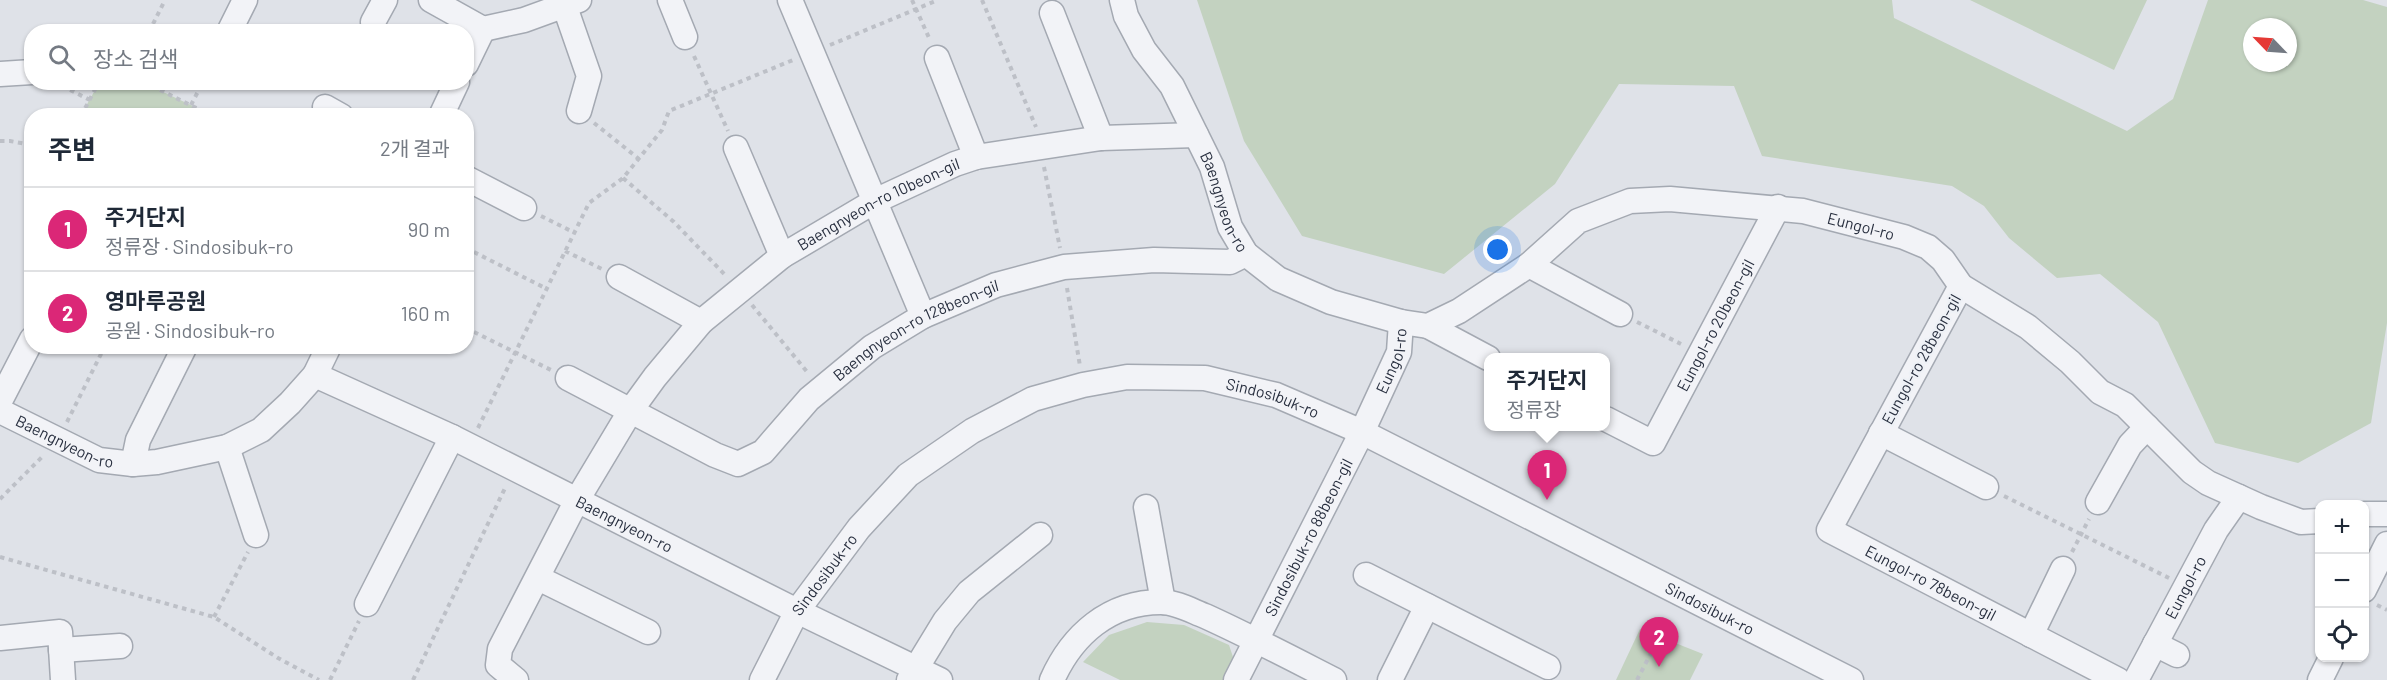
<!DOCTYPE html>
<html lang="ko">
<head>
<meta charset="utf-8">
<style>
	body { margin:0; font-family:Barlow,"Noto Sans KR",sans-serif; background:#f6f6f7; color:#1f2937 }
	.controls { position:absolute; right:18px; bottom:18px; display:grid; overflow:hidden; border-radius:12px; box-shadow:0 2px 4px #0004 }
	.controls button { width:54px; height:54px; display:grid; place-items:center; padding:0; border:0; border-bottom:2px solid #e0e1e3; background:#fff; color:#1f2937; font:30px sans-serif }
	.compass { position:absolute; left:2243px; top:18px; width:54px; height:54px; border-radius:50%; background:#fff; box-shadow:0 2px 4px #0004; rotate:295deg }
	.you { position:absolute; left:1498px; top:250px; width:21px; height:21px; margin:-15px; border:4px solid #fff; border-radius:50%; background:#1a73e8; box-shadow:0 0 0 9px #1a73e833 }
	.badge { display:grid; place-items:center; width:39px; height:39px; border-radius:50%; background:#db2777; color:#fff; font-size:20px; font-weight:700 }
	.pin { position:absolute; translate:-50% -50px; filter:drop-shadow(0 2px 3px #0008) }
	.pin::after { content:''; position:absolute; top:32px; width:21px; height:18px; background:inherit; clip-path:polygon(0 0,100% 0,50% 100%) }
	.popup { position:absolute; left:1484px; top:353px; width:126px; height:78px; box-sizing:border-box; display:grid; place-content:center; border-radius:12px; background:#fff; filter:drop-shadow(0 2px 4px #0005); font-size:20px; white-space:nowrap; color:#747a83 }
	.popup b { font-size:22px; color:#1f2937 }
	.popup::after { content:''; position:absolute; left:50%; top:100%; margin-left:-12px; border:12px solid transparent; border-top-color:#fff }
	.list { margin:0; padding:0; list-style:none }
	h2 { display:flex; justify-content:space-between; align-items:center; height:78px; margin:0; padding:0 24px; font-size:26px }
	h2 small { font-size:20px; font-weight:400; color:#747a83 }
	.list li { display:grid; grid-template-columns:39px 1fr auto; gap:18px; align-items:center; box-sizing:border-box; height:84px; padding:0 24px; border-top:2px solid #e0e1e3 }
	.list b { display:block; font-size:22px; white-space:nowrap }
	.list p { margin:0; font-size:20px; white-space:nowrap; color:#747a83 }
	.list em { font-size:20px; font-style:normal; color:#747a83 }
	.icon { flex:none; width:33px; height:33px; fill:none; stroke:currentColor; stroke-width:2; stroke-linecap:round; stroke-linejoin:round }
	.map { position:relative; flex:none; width:2387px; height:680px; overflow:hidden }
	.search { position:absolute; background:#fff; box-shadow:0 2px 4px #0004; left:24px; top:24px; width:450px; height:66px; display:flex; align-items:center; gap:15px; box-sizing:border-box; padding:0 21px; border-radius:24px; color:#747a83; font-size:22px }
	.panel { position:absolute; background:#fff; box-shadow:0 2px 4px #0004; left:24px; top:108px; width:450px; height:246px; border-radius:24px }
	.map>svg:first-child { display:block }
</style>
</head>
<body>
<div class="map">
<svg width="2387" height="680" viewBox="0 0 2387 680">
	<rect width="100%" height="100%" fill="#dfe2e8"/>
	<path fill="#c3d2c0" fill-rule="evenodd" d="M1197 0H1892L1894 18 2127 131 2173 99 2208 0H2363L2387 7V323L2371 423 2298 463 2215 443 2158 322 2100 274 2057 278 2009 238 1984 206 1952 186 1762 156 1734 86 1619 84 1555 184 1444 274 1302 236 1244 141ZM2252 27H2288V63H2252Z
		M1970 0H2147L2114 70Z
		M99 83H144L212 115H81Z
		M1147 622 1184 625 1229 645 1234 660 1223 680H1120L1083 662 1109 635Z
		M1640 629 1703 654 1690 680H1616Z"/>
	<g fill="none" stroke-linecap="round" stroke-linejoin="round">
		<g stroke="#a4a9b2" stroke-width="27">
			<g id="minor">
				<path d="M431 0 483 29 524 20 579 0"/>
				<path d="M670 0 685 37"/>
				<path d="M790 0 923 316"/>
				<path id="s1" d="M1122 0 1126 16 1144 50 1172 86 1212 167 1230 227 1246 254 1278 279 1331 302 1401 322"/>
				<path d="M565 7 589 76 579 111"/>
				<path d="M1052 13 1101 138"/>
				<path d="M373 22 385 0"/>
				<path d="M229 32 245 0"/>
				<path d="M937 58 976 157"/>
				<path d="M466 64 483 29"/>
				<path d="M0 74 32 72"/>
				<path d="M325 107 341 116"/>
				<path d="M441 116 457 82"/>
				<path d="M736 148 782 256"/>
				<path d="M466 178 524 208"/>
				<path d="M1529 265 1620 314"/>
				<path d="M619 277 701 322"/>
				<path id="s2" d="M1961 286 1829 530 2118 680"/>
				<path d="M1428 326 1488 358"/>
				<path d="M315 375 329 346"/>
				<path id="s3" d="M568 378 715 455 738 464 763 452 809 399 872 347 923 316 996 285 1064 267 1154 260 1230 262 1246 254"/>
				<path d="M0 401 32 339"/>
				<path id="s4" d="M0 411 99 460 133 464 157 462 227 447 261 430 290 403 315 375 452 437 797 611 940 680"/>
				<path id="s5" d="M1606 419 1653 443 1778 207"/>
				<path d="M1881 433 1986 487"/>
				<path d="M227 447 256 535"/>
				<path d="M133 464 138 440 185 346"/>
				<path d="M2098 502 2130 445 2147 427"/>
				<path d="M1146 507 1163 602"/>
				<path d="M2364 514H2387"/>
				<path d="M1366 575 1548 667"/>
				<path d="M538 578 648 632"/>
				<path d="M2364 590 2387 544"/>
				<path d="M367 604 452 437"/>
				<path d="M2031 635 2063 569"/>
				<path d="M0 638 60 632 63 680"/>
				<path d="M2155 644 2177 655"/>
				<path d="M61 650 120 646"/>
				<path id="s6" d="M516 680 498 665 500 649 577 500 631 410 655 377 701 322 782 256 875 201 955 164 976 157 1101 138 1196 135"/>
				<path id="s7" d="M762 680 797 611 859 528 908 475 972 431 1033 399 1083 385 1127 377 1205 378 1276 395 1362 432 1851 680"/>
				<path d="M909 680 945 621 969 592 1040 535"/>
				<path d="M1052 680C1072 635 1109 602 1161 602 1176 602 1192 611 1205 616 1249 636 1291 658 1334 680"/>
				<path id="s8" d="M1236 680 1362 432 1399 352 1401 322 1428 326 1459 311 1529 265 1578 221 1630 201 1670 199 1803 211 1904 237 1928 247 1943 260 1961 286 2028 327 2070 362 2100 392 2125 405 2192 472 2208 483 2261 507 2301 522 2320 521"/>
				<path d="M1390 680 1427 606"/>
				<path id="s9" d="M2136 680 2216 530 2239 497"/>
				<path d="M2320 680 2331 658"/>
			</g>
		</g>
		<path stroke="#bdc0c7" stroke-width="4" stroke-dasharray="4.5 4.5" stroke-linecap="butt" d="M912 0 930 40
			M982 0 1036 127
			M149 32 165 0
			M830 45 938 0
			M694 56 728 131
			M54 82 90 100
			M144 82 212 116
			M191 105 203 82
			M81 116 99 82
			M594 123 639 159
			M0 141H10L32 145
			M1044 167 1060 248
			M623 178 674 222 727 277
			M541 216 575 233
			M466 248 547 289
			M565 251 602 269
			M1067 288 1080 366
			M752 305 808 373
			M1637 322 1681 344
			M466 328 551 370
			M67 422 105 346
			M478 428 589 203 623 178 662 130 669 111 793 60
			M2004 496 2169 578
			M0 499 44 455
			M2072 552 2089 519
			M0 557 214 617 278 658 319 680
			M2377 605 2387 610
			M214 617 248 552
			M330 680 359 621
			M413 680 506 486
			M1637 680 1663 630"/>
		<use href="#minor" stroke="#f2f3f7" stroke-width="24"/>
	</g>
	<g text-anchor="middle" stroke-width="4.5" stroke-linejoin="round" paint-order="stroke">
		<g font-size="16" fill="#282f3f" stroke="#eef1f6">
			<text dy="6" stroke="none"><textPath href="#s1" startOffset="228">Baengnyeon-ro</textPath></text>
			<text dy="6" stroke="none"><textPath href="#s6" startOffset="639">Baengnyeon-ro 10beon-gil</textPath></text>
			<text dy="6" stroke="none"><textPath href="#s8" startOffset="897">Eungol-ro</textPath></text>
			<text dy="6" stroke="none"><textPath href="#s5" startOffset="186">Eungol-ro 20beon-gil</textPath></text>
			<text dy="6" stroke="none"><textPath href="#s3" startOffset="417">Baengnyeon-ro 128beon-gil</textPath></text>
			<text transform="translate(1921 359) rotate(-61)" y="6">Eungol-ro 28beon-gil</text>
			<text dy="6" stroke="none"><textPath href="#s8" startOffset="356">Eungol-ro</textPath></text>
			<text dy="6" stroke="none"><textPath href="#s7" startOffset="645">Sindosibuk-ro</textPath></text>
			<text dy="6" stroke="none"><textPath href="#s4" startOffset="72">Baengnyeon-ro</textPath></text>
			<text dy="6" stroke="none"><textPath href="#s4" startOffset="699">Baengnyeon-ro</textPath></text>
			<text dy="6" stroke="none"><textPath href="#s8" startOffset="160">Sindosibuk-ro 88beon-gil</textPath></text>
			<text dy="6" stroke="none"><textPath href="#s7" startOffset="123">Sindosibuk-ro</textPath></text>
			<text dy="6" stroke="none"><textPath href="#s2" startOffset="392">Eungol-ro 78beon-gil</textPath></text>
			<text dy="6" stroke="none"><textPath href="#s9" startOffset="105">Eungol-ro</textPath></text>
			<text dy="6" stroke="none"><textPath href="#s7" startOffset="1131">Sindosibuk-ro</textPath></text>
		</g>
	</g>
</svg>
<div class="controls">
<button>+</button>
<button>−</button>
<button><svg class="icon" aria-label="locate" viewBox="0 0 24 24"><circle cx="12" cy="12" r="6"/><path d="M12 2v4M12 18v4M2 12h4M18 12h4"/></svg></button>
</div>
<svg class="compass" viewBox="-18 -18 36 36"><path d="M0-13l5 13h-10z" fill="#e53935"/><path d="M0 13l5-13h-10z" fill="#747a83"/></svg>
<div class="you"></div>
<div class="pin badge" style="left:1547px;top:500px">1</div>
<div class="popup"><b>주거단지</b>정류장</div>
<div class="pin badge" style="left:1659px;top:667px">2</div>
<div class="search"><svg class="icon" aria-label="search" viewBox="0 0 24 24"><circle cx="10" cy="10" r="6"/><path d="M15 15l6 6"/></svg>장소 검색</div>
<section class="panel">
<h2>주변<small>2개 결과</small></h2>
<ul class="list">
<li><span class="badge">1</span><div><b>주거단지</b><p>정류장 · Sindosibuk-ro</p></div><em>90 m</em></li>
<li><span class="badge">2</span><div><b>영마루공원</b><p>공원 · Sindosibuk-ro</p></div><em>160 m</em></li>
</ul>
</section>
</div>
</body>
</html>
